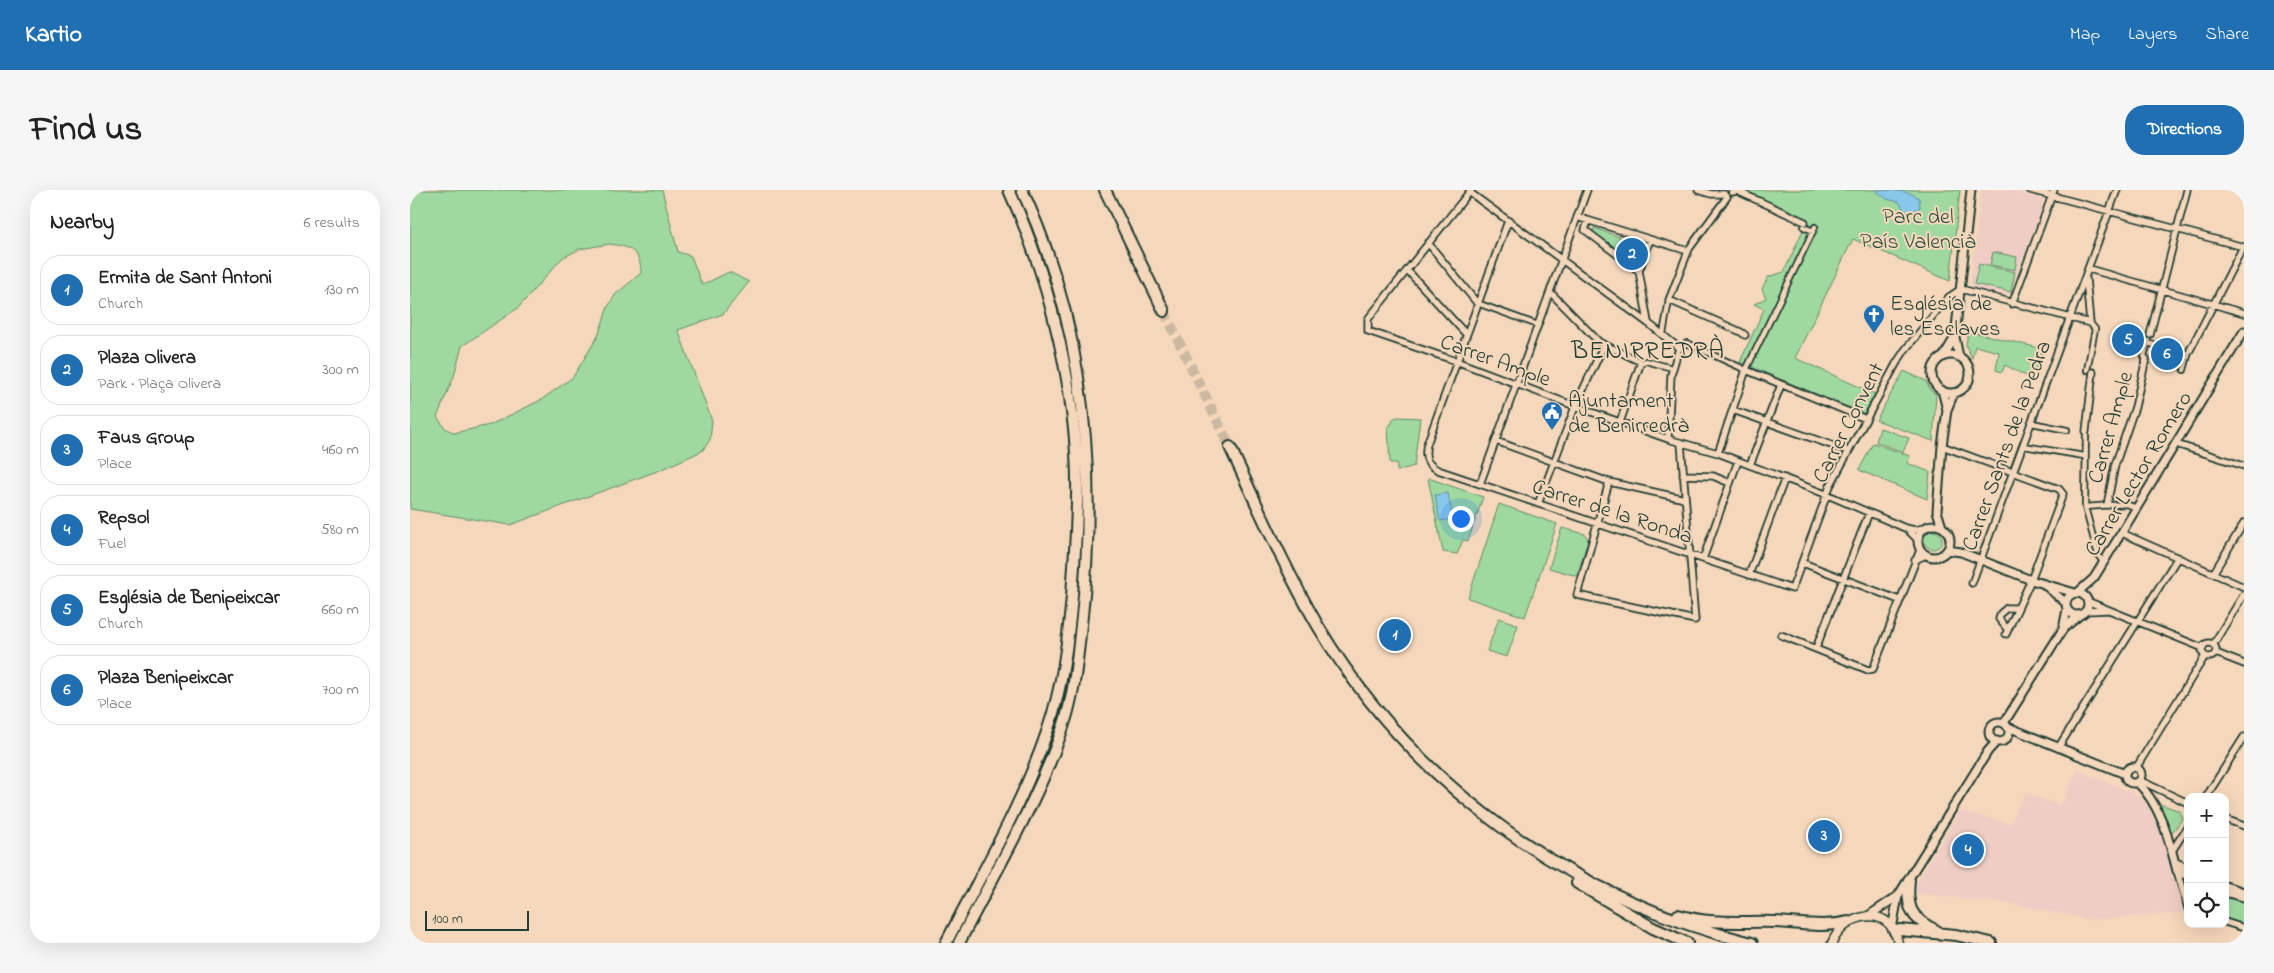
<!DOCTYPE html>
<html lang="en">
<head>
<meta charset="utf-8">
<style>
	body { margin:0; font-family:"Indie Flower",sans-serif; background:#f6f6f6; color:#222 }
	.controls { position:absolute; right:15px; bottom:15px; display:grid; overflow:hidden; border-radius:10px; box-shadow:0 5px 20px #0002 }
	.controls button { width:45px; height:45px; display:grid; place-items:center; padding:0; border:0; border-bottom:1px solid #e0e0e0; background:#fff; color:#222; font:25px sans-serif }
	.scale { position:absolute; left:15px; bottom:12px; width:104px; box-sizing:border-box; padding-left:5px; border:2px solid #1f3d34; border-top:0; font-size:14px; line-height:18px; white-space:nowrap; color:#1f3d34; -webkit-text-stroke:4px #f5d7bb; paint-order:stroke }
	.you { position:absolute; left:1050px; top:328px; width:18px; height:18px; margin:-12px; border:4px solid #fff; border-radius:50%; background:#1a73e8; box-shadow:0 0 0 8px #1a73e833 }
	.badge { display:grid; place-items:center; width:32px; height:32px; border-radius:50%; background:#1f6fb2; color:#fff; font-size:16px; font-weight:700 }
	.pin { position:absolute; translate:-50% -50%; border:2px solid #fff; box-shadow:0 1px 5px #0006 }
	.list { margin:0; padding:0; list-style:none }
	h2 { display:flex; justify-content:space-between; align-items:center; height:65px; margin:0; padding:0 20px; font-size:21px }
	h2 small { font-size:16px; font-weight:400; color:#767676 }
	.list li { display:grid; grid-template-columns:32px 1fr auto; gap:15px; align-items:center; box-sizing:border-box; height:70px; margin:0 10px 10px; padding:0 10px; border:1px solid #e0e0e0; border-radius:20px }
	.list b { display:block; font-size:19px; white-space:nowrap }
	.list p { margin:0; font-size:16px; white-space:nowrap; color:#767676 }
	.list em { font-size:16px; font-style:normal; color:#767676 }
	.icon { flex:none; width:28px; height:28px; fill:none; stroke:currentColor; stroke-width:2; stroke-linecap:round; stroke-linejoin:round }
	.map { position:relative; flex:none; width:1834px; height:753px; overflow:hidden; border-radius:20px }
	header { display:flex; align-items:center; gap:30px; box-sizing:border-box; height:70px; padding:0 25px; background:#1f6fb2; color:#fff }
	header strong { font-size:24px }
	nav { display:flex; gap:28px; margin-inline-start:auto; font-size:18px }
	.intro { display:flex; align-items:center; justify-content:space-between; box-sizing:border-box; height:120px; padding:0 30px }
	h1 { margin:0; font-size:35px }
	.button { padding:12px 22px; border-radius:20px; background:#1f6fb2; color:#fff; font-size:18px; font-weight:700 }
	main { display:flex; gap:30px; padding:0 30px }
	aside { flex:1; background:#fff; border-radius:20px; box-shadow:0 5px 20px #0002 }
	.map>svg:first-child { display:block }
</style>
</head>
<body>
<header>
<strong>Kartio</strong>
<nav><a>Map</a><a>Layers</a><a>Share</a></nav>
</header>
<div class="intro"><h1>Find us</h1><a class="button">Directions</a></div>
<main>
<aside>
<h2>Nearby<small>6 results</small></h2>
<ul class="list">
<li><span class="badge">1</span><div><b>Ermita de Sant Antoni</b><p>Church</p></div><em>130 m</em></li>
<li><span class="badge">2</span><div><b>Plaza Olivera</b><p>Park · Plaça Olivera</p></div><em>300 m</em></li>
<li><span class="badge">3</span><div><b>Faus Group</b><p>Place</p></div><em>460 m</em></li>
<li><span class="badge">4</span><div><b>Repsol</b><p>Fuel</p></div><em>580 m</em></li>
<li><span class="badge">5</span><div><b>Església de Benipeixcar</b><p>Church</p></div><em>660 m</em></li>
<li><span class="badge">6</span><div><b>Plaza Benipeixcar</b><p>Place</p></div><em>700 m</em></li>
</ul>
</aside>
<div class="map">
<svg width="1834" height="753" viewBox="0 0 1834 753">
	<rect width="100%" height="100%" fill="#f5d7bb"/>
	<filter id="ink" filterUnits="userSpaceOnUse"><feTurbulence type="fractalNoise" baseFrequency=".02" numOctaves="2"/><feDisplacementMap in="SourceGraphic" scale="10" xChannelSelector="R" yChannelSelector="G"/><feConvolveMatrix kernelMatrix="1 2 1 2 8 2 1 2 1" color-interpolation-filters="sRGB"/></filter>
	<g filter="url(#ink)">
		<path fill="#efcdc4" d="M1571 0H1599L1632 9 1633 13 1601 103 1596 105 1564 98 1561 93Z
			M1667 580 1734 608 1752 644 1773 723 1680 730 1597 713 1500 703 1550 621 1600 634 1615 604 1651 615Z"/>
		<path fill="#9fd99f" stroke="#5f8b6a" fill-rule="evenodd" d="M0 0H252L268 62 281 66 292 95 319 82 339 92 313 124 268 140 302 231 300 250 292 261 250 280 100 335 0 319ZM199 54C219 56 231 61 231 83L205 105 198 117 188 146 163 187 131 210 80 235 44 243 35 238 27 227 44 186 52 156 108 118 152 68 170 59Z
			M1334 0H1550L1540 91 1443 49 1385 168 1465 204 1454 224 1330 172 1354 119 1344 114 1356 108 1352 99 1358 87 1374 82 1398 29Z
			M1184 38 1233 55 1227 74 1183 42Z
			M1583 62 1607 67 1605 80 1580 75Z
			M1569 74 1605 82 1601 102 1564 94Z
			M1558 141 1633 159 1622 189 1595 175 1592 182 1586 180 1589 162 1565 156 1562 168 1556 156Z
			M1494 181 1516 191 1520 200 1526 204 1523 251 1466 230Z
			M987 227 1010 228 1004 276 987 281V273H980L978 236 981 235 983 229Z
			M1470 238 1499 248 1493 262 1466 252Z
			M1463 253 1500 266 1497 273 1520 282 1517 309 1449 280Z
			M1018 288 1073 307 1058 351 1053 350 1047 364 1033 362Z
			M1089 314 1147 334 1115 427 1058 408Z
			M1152 338 1175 344 1178 350 1167 386 1139 378Z
			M1514 350a9 9 0 1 1 18 0a9 9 0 1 1-18 0Z
			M1089 428 1108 435 1097 467 1077 461Z
			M1747 613 1770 621 1773 628 1761 644Z
			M1815 707 1834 712V734L1815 728Z"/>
		<path fill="#8ac8eb" stroke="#5f90a2" d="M1465 0C1479 0 1499 0 1509 8L1510 17 1503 22 1495 21 1489 12 1477 9Z
			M1038 303 1043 329 1030 331 1025 305Z"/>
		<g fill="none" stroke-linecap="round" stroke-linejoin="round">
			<path stroke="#cab8a0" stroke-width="10" stroke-dasharray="10 5" stroke-linecap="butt" d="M754 121 820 257"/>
			<g stroke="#1f3d34" stroke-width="8">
				<path id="pedestrian" d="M1394 37 1403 41
					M1067 113 1128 135
					M1253 144 1259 110
					M1737 153 1778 164
					M1269 158 1277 153 1336 180 1405 37
					M1736 169 1734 166 1738 151
					M1231 172 1236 171 1262 178
					M1677 180 1685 139 1680 133
					M1774 180 1779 162
					M1622 233 1657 240
					M1676 241 1675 317 1688 365 1693 372
					M1614 256 1674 266
					M1675 317 1716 314 1727 318"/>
			</g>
			<g stroke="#1f3d34" stroke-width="9">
				<path id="minor" d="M1061 0 958 129V141L1046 171 1170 218 1258 249 1308 263 1418 305 1495 338 1505 340 1513 338
					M1288 0 1301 4H1314
					M1620 0 1834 57
					M1059 2 1238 133 1269 158 1261 185 1258 249
					M1322 2 1327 1 1395 32
					M1317 7 1279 59 1259 110 1331 142 1335 145
					M1167 27 1278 61
					M1098 31 1017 254C1014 266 1016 274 1028 280L1382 399 1420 296 1486 174 1495 160 1531 116 1539 107 1551 99 1680 133 1676 88
					M1178 31 1175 40 1229 81 1240 50
					M1018 53 1067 113
					M1679 79 1834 123
					M997 80 1055 143
					M1229 81 1238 132
					M1139 104 1143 105 1189 152 1231 172 1210 232
					M1602 114 1644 0
					M1740 145 1777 0
					M1780 160 1833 57
					M1323 220 1438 261
					M1676 241 1683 182
					M1086 251 1199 292 1275 309
					M1766 254 1834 276
					M1532 256 1649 299 1653 304 1621 390 1596 444
					M1308 263 1336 180 1456 229
					M1340 275 1371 195
					M1273 285 1303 286 1320 293
					M1199 292 1167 405 1285 430 1271 253
					M1070 294 1177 0
					M1128 314 1165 217 1194 155
					M1697 315 1705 275 1725 217 1736 169
					M1497 339 1507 349
					M1712 343 1834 397
					M1293 369 1328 271
					M1505 370 1516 365
					M1393 373 1489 410
					M1804 382 1834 333
					M1339 385 1375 288
					M1562 393 1707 0
					M1677 411 1793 458
					M1675 421 1698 420
					M1598 440 1589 429 1591 423 1597 418H1608
					M1371 445 1458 480 1463 479 1510 360
					M1792 460a7 7 0 1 1 14 0a7 7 0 1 1-14 0Z
					M1803 455 1834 404
					M1406 458 1459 323
					M1806 463 1834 474
					M1648 558 1768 367
					M1726 578 1795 466
					M1729 590 1778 613
					M1796 607 1834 547
					M1815 629 1834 636
					M1762 661 1778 636
					M1767 681 1778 719
					M1815 732 1834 738"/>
			</g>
			<g stroke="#1f3d34" stroke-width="11">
				<path id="tertiary" d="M1522 184a19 19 0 1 1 38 0a19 19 0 1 1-38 0Z
					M1533 167 1545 147
					M1549 167 1545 147 1561 0
					M1532 200 1537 220
					M1508 351a16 16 0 1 1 32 0a16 16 0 1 1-32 0Z
					M1532 337 1527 321 1532 256 1537 220 1544 203
					M1537 360 1551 362 1621 390 1665 403
					M1636 396 1656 413
					M1667 403 1684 388 1834 141
					M1656 414a11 11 0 1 1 22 0a11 11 0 1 1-22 0Z
					M1653 439 1657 419
					M1579 542a10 10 0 1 1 20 0a10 10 0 1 1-20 0Z
					M1594 533 1653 439 1671 424
					M1598 537 1715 584
					M1715 585a8 8 0 1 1 16 0a8 8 0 1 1-16 0Z
					M1727 592C1751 615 1759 650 1767 681L1778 686
					M1765 672 1778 679
					M1815 696 1834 702
					M1815 702 1834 707
					M1458 726 1488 706
					M1482 739 1488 706 1578 561 1587 551"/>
			</g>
			<g stroke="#1f3d34" stroke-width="11">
				<path id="secondary" d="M1422 753C1435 722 1481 713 1488 753"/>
			</g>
			<g stroke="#1f3d34" stroke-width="14">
				<path id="trunk" d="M695 0 754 121
					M820 257C848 317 875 379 908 436 1004 597 1162 709 1342 753
					M1499 690C1496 718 1501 729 1527 741
					M1167 693 1243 738 1277 753
					M1268 725C1300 735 1333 731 1365 732 1391 733 1413 738 1438 732
					M1485 742 1490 740 1546 745 1581 753"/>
			</g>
			<g stroke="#1f3d34" stroke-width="14">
				<path id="motorway" d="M536 753C571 684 612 616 637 542 652 499 658 452 662 406 664 373 667 340 667 307 669 209 640 89 599 0
					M549 753C586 679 631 607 656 528 666 495 668 459 672 426 687 281 674 133 612 0"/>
			</g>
			<use href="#pedestrian" stroke="#f5d7bb" stroke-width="4.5"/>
			<use href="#minor" stroke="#f5d7bb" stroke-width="5.5"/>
			<use href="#tertiary" stroke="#f5d7bb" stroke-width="7"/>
			<use href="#secondary" stroke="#f5d7bb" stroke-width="8"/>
			<use href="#trunk" stroke="#f5d7bb" stroke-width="10"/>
			<use href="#motorway" stroke="#f5d7bb" stroke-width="10"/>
		</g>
	</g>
	<defs>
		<g id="church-pin" transform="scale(1.125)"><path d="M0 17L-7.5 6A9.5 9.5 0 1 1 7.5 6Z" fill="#1f6fb2" stroke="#f5d7bb"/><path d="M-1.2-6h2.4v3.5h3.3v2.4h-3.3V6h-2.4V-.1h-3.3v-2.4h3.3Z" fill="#fff"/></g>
		<g id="civic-pin" transform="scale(1.125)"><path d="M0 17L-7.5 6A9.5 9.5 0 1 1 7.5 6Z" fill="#1f6fb2" stroke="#f5d7bb"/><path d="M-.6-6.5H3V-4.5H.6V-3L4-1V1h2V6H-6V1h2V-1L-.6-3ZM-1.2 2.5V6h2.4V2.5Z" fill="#fff"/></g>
	</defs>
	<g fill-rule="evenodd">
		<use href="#church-pin" x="1464" y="125"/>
		<use href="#civic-pin" x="1142" y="222"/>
	</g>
	<g text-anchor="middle" stroke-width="4" stroke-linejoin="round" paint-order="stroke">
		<g font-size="22" fill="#2c4d3f" stroke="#f5d7bb">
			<text x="1508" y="33">Parc del<tspan x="1508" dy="25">País Valencià</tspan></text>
		</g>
		<g font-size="22" fill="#1f3d34" stroke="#f5d7bb" text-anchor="start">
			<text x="1480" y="120">Església de<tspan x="1480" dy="25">les Esclaves</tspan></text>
			<text x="1158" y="217">Ajuntament<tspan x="1158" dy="25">de Benirredrà</tspan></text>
		</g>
		<g font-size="22" fill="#1f3d34" stroke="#f5d7bb">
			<text transform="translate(1086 169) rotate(20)" y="8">Carrer Ample</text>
			<text transform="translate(1437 232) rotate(-63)" y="8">Carrer Convent</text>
			<text transform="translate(1699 237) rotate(-74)" y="8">Carrer Ample</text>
			<text transform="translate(1595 255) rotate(-70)" y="8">Carrer Sants de la Pedra</text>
			<text transform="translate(1727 283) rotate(-59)" y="8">Carrer Lector Romero</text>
			<text transform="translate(1203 320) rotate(18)" y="8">Carrer de la Ronda</text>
		</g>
		<g font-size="25" letter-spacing="1" fill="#1f3d34" stroke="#f5d7bb">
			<text x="1238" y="168">BENIRREDRÀ</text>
		</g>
	</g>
</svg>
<div class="controls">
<button>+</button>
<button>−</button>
<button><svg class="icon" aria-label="locate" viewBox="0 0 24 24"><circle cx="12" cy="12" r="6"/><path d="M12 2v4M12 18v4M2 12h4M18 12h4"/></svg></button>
</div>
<div class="scale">100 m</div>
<div class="you"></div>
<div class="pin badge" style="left:985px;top:445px">1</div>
<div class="pin badge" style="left:1222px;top:64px">2</div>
<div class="pin badge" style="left:1414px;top:646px">3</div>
<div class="pin badge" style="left:1558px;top:660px">4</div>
<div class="pin badge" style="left:1718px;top:150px">5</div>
<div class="pin badge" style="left:1757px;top:164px">6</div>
</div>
</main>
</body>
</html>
